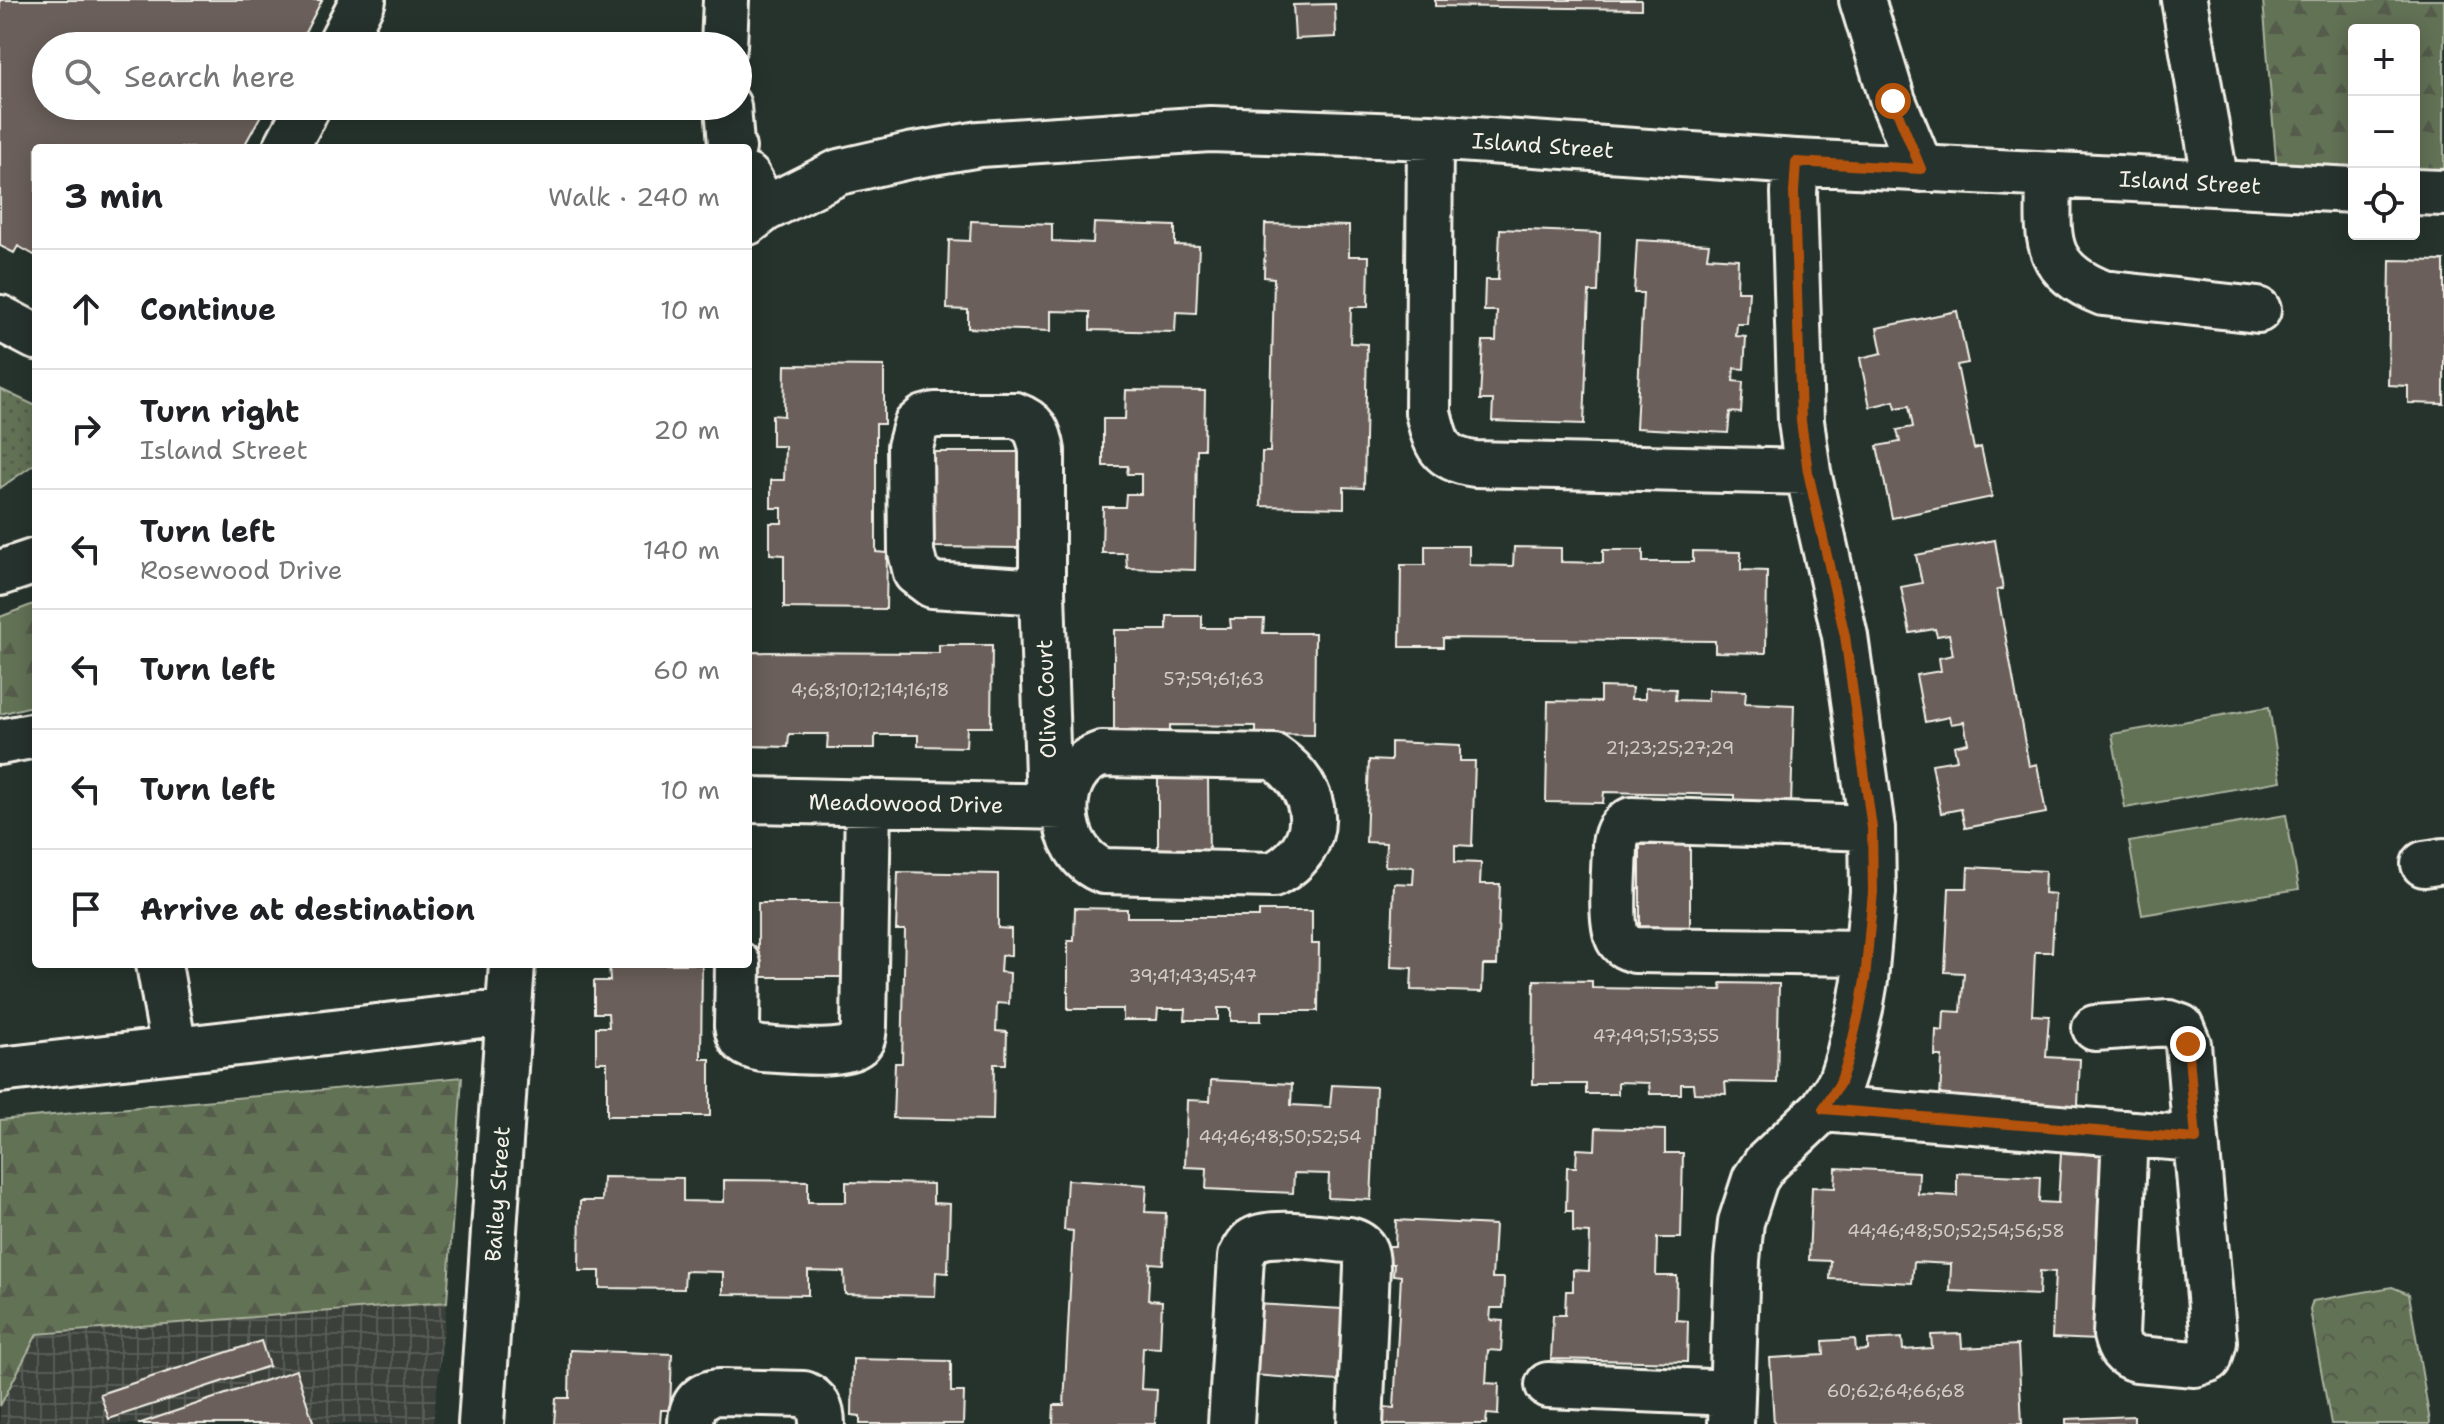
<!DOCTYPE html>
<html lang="en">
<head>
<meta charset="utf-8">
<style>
	body { margin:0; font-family:"Shantell Sans",sans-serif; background:#f6f6f6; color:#202124 }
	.controls { position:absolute; right:24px; top:24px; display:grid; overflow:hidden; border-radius:8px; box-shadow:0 4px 20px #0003 }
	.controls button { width:72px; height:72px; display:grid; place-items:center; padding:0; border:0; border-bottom:2px solid #e0e0e0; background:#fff; color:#202124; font:40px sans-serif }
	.stop { position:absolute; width:24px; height:24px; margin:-18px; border:6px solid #b45309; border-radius:50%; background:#fff }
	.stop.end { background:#b45309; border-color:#fff; box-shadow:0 2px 8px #0008 }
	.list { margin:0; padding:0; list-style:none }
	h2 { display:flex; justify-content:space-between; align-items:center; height:104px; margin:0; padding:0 32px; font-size:34px }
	h2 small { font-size:26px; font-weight:400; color:#757577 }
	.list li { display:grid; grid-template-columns:52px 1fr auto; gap:24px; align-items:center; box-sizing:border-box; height:120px; padding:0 32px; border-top:2px solid #e0e0e0 }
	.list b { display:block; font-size:30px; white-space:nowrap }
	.list p { margin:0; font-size:26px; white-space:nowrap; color:#757577 }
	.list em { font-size:26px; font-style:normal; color:#757577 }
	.icon { flex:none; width:44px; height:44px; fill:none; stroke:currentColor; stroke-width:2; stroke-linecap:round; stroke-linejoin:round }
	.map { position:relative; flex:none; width:2444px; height:1424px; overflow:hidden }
	.search { position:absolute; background:#fff; box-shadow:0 4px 20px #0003; left:32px; top:32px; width:720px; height:88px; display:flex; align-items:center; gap:20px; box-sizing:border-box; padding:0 28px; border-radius:44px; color:#757577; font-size:30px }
	.panel { position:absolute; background:#fff; box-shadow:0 4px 20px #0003; left:32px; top:144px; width:720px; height:824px; border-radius:8px }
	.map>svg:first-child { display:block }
</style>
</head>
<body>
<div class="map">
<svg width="2444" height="1424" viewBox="0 0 2444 1424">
	<defs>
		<pattern id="industrial-grid" width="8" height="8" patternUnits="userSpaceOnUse" patternTransform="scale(2)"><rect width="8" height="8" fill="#3b403a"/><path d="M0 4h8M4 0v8" fill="none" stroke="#585c56"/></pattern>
		<pattern id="grass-dots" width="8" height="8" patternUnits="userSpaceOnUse" patternTransform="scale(2)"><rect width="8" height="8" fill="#627254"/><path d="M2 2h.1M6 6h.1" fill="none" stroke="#545b4c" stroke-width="1.8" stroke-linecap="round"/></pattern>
		<pattern id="forest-firs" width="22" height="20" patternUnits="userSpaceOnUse" patternTransform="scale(2)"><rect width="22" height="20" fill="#627254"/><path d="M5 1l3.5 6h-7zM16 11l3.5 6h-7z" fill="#545b4c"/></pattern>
		<pattern id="park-crowns" width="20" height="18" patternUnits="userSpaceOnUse" patternTransform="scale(2)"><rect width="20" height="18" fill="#627254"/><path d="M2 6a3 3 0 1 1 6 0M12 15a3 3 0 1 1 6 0" fill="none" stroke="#545b4c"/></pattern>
	</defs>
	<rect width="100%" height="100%" fill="#26332d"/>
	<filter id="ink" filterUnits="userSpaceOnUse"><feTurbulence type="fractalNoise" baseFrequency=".0125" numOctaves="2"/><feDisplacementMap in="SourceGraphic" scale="16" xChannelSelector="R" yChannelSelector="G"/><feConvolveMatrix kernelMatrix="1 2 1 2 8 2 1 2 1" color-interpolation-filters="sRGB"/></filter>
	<g filter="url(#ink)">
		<path fill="url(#industrial-grid)" d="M447 1302 433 1424H0V1406L37 1335Z"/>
		<path fill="url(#grass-dots)" stroke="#abb29e" stroke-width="2" d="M0 389 36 406V463L0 488Z"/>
		<path fill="url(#forest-firs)" stroke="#abb29e" stroke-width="2" d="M2263 0H2444V197L2414 199V30H2354V203L2280 209Z
			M36 603V705L0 714V617Z
			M462 1077 447 1302 37 1334 0 1406V1120Z"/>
		<path fill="url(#park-crowns)" stroke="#abb29e" stroke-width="2" d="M2392 1287 2409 1294 2430 1422 2429 1424H2331L2310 1310 2313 1301Z"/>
		<path fill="#627254" stroke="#abb29e" stroke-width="2" d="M2269 707 2281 781 2125 808 2112 734Z
			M2286 815 2299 889 2142 915 2129 842Z"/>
		<path fill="#6b5f5a" stroke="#f4f1e8" stroke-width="2" d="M0 0H322L298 46H46V106H266L243 148H36V256L18 246 14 253 0 246Z
			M1435 0H1641V9L1435 6Z
			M1335 4 1336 37 1295 39 1293 5Z
			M971 221 1052 224V241L1093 243 1094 223 1175 226V245L1199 246 1196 313 1176 312 1175 332 1090 330V312L1051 311V331L968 328V310L947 309 949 240 970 241Z
			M1265 224 1349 226V256H1369L1368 307H1351L1350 343 1367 344 1364 488 1344 487V508L1261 506 1262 452H1270L1274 278 1264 277Z
			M1500 229 1600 233 1598 292H1589L1584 424 1492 421 1493 400H1480L1483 341H1496L1497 311H1484L1485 280H1498Z
			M1637 240 1709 244 1707 257 1738 259 1737 291H1749L1747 324H1737L1736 336 1746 337 1744 369 1734 368 1733 381 1743 382 1741 413 1730 412 1728 433 1636 428 1643 293H1634Z
			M2390 260 2444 261V404L2408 403V386L2388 385Z
			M1957 311 1968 363 1957 365 1974 449 1981 447 1992 497 1892 518 1877 446 1900 442 1897 430 1913 427 1909 406 1896 408 1894 401 1870 407 1860 358 1882 353 1877 328Z
			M785 365 884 366V424H876V552L887 553 886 609 784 608V555L770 554V523H782V508H771V480H784L785 446H772V415L784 416Z
			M1126 390 1205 391 1204 449H1197L1195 570 1127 568 1126 553H1102L1103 507H1125L1126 494H1141V474H1127L1128 466H1103V419H1125Z
			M932 452H1019V548L933 547Z
			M1995 540 2003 589 1997 590 2029 766 2037 764 2046 813 1965 828 1961 809 1941 813 1932 764 1957 760 1954 746 1968 743 1964 722 1951 724 1949 717 1925 722 1916 675 1941 671 1939 658 1953 655 1949 634 1937 636 1935 629 1910 633 1901 587 1922 583 1916 555Z
			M1425 546H1469V565L1513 566 1514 547 1561 548V562L1603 563V550H1643V562H1693V551L1741 552V570L1767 571 1766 653 1715 652V641L1443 638V647H1400L1401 565H1425Z
			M1167 616H1202V628H1231L1230 619H1264L1263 633H1315L1314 735 1256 734V726L1170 725V733L1114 732V630H1167Z
			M939 645H992L991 727H967L966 747 918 746V735H875V748H827L828 734H789L788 747 748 746V652L939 653Z
			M1600 687 1632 688 1631 699H1645V688L1676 689 1675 700 1708 701V690L1746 691 1745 703 1794 705 1791 805 1735 804V795L1604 792 1603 803 1546 802 1548 701 1600 702Z
			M1391 742 1460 745V761H1475L1472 846 1455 845V862L1481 863 1480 884H1500L1497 965H1483L1482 992 1411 990 1412 968 1391 967 1394 883 1413 884 1414 867 1385 866 1386 843 1366 842 1369 760 1391 761Z
			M1158 777H1208L1209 863H1158Z
			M1640 845H1690V931H1640Z
			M1968 867 2045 871 2044 893 2055 894 2052 952H2035L2032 1015 2049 1016 2046 1057 2080 1059 2078 1106 1940 1099 1942 1056H1935L1936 1030 1943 1031 1944 1011 1961 1012 1964 973 1945 972 1949 888H1967Z
			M898 872 998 874V928L1011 929V955L1001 956 1000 972 1010 973 1009 1004 997 1003 996 1031 1007 1032 1006 1064H994L993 1120 893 1118 895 1063H902L905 930H896Z
			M758 903H845L844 977H758Z
			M1075 908 1127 909V917H1259V911H1312V944H1319L1318 1011H1261V1021H1231V1008H1218V1020H1185L1186 1009H1158L1157 1020H1123V1009H1068V941H1074Z
			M609 964H702L701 1059H710V1116H607V1062H596V1027H609L608 1013H594V981H610Z
			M1534 980 1592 981V988L1722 990 1721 983 1779 984 1777 1083 1725 1082 1726 1094 1694 1093 1693 1084H1681V1094H1650L1649 1083 1618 1082V1094H1586V1084H1533Z
			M1211 1080 1292 1084 1291 1105 1330 1107 1332 1085 1376 1087 1371 1200 1328 1198 1329 1174 1294 1173 1293 1193 1206 1189 1207 1168 1185 1167 1187 1100 1210 1101Z
			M1596 1128 1665 1130V1153H1683L1681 1238H1657L1656 1276H1677L1676 1320 1688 1321 1687 1362 1551 1359 1553 1315H1565L1566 1291H1573V1270L1589 1271 1590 1233 1573 1232V1211H1566L1567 1167H1576L1577 1149 1595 1150Z
			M2061 1153 2106 1155 2097 1340 2052 1338 2055 1272 2040 1271 2039 1295 1950 1291 1951 1264 1914 1262 1912 1283 1830 1279 1831 1261 1809 1260 1812 1187 1835 1188 1836 1168 1919 1172 1918 1194 1957 1196V1173L2040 1177 2039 1202 2058 1203Z
			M603 1177 683 1178V1201L724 1202V1180L808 1181V1202H846V1182L933 1184V1203L950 1204 948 1273 936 1272 935 1296 845 1294 844 1272 808 1271V1295L723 1294V1272L685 1271 684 1289 600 1288V1271H579L580 1201H602Z
			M1067 1180 1147 1185 1145 1212 1166 1213 1163 1264 1150 1263 1148 1300 1162 1301 1160 1348 1143 1347 1141 1389 1157 1390 1155 1424H1053L1054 1405H1064L1073 1231 1064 1230Z
			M1396 1220 1495 1225 1492 1278H1504L1503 1308H1491L1490 1320 1503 1321 1501 1351 1488 1350 1486 1383 1499 1384 1498 1415 1487 1414 1486 1424H1383L1384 1407 1394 1408 1401 1276 1393 1275 1394 1264H1387L1389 1246H1395Z
			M1256 1304 1342 1309 1338 1381 1252 1375Z
			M1961 1334 1962 1348 2018 1345 2022 1424H1774L1770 1358 1824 1355 1823 1341 1855 1339 1856 1351 1868 1350V1340L1902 1338 1903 1350 1932 1348 1931 1335Z
			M261 1341 269 1366 109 1419 100 1394Z
			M570 1350 672 1354 670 1410H661L660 1424H554L556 1398H569Z
			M853 1359 951 1361V1392H964L963 1424H860V1416L852 1415Z
			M296 1370 314 1424H138Z
			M2134 1416V1424H2066V1419Z"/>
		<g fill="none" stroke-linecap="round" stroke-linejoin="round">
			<g stroke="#f4f1e8" stroke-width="50">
				<path id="minor" d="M1862 0 1893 101 1921 169
					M2184 0 2216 183
					M339 46 363 0
					M724 46 726 0
					M728 106 731 144 733 148
					M1430 137 1428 412C1436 445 1439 459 1475 464L1808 472
					M286 148 308 106
					M2049 175C2049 234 2039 268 2103 293L2258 310
					M748 177 765 209
					M2414 192 2444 193
					M748 222 765 209 839 172 909 156 980 144 1210 129 1430 137 1796 162 2354 190
					M0 318 36 337
					M0 573 36 561
					M1042 592 932 585 916 573 911 552 910 447 916 425 924 418 935 415H1015C1035 422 1039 432 1042 451V592L1049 806
					M0 742 36 735
					M1102 754 1274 757C1322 789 1328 846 1273 875L1104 871C1057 855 1049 770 1102 754Z
					M748 800 1064 807
					M2424 864 2444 861
					M1867 953 1635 950C1628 948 1623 946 1619 940 1609 925 1615 865 1615 844 1617 832 1620 826 1631 820L1872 828
					M159 964 174 1049
					M738 964 737 1026C739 1042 747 1046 762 1049 783 1050 844 1057 858 1044 864 1039 863 1033 864 1026L868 802
					M2095 1028 2169 1023 2181 1027 2188 1044 2196 1139
					M0 1070 508 1012
					M1823 1109 2196 1139 2214 1342 2209 1359 2195 1364 2137 1359C2123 1356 2119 1348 2116 1335L2125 1133
					M1548 1385 1732 1393
					M481 1424 512 964
					M691 1424C691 1404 701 1393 720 1392L804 1394C817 1400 822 1410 822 1424
					M1231 1424 1241 1257C1244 1251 1247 1245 1252 1241 1270 1228 1327 1239 1349 1240 1365 1244 1367 1252 1367 1267L1360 1424
					M1731 1424 1737 1260 1741 1222 1755 1179 1765 1164 1823 1109 1840 1083 1848 1059 1860 1009 1865 980 1873 892 1872 828 1845 636 1808 472 1801 421 1794 193 1796 162"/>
			</g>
			<use href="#minor" stroke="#26332d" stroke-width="44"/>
		</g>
	</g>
	<g fill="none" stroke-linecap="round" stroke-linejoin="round" filter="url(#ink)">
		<path stroke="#b45309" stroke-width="10" d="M1893 101 1921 169 1796 162 1794 193 1801 421 1808 472 1845 636 1872 828 1873 892 1865 980 1860 1009 1848 1059 1840 1083 1823 1109 2196 1139 2188 1044"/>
	</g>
	<g text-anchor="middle" stroke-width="8" stroke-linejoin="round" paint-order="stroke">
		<g font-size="18" fill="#d2ccc4">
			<text x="1214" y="685">57;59;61;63</text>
			<text x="870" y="696">4;6;8;10;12;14;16;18</text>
			<text x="1670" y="754">21;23;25;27;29</text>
			<text x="1193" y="982">39;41;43;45;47</text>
			<text x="1656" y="1042">47;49;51;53;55</text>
			<text x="1280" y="1143">44;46;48;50;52;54</text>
			<text x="1956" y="1237">44;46;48;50;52;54;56;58</text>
			<text x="1896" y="1397">60;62;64;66;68</text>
		</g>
		<g font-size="22" fill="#f4f1e8" stroke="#26332d">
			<text transform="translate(1543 145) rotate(4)" y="8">Island Street</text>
			<text transform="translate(2190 182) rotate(3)" y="8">Island Street</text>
			<text transform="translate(1046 699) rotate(-92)" y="8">Oliva Court</text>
			<text transform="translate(906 803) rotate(1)" y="8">Meadowood Drive</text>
			<text transform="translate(497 1194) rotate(-86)" y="8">Bailey Street</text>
		</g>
	</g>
</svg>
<div class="controls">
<button>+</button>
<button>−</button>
<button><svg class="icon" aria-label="locate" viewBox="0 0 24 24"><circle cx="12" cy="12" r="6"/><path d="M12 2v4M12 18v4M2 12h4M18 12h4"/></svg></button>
</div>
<div class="stop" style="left:1893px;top:101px"></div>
<div class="stop end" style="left:2188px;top:1044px"></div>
<div class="search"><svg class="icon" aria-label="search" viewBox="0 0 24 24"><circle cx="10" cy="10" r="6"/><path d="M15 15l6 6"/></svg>Search here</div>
<section class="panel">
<h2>3 min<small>Walk · 240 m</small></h2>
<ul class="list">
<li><svg class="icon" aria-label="ahead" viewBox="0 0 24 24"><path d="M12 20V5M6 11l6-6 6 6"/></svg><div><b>Continue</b></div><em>10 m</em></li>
<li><svg class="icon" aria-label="right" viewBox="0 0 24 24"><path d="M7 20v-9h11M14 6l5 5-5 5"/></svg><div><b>Turn right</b><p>Island Street</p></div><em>20 m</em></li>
<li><svg class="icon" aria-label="left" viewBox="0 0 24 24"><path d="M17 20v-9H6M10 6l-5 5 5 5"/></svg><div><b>Turn left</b><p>Rosewood Drive</p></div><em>140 m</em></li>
<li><svg class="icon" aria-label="left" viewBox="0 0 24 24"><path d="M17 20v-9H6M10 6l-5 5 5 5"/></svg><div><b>Turn left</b></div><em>60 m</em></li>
<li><svg class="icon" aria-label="left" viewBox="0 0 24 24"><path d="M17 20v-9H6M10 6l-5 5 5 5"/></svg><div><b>Turn left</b></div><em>10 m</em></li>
<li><svg class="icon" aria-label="arrive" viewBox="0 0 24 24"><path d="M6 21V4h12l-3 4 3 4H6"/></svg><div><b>Arrive at destination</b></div></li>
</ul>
</section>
</div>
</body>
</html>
